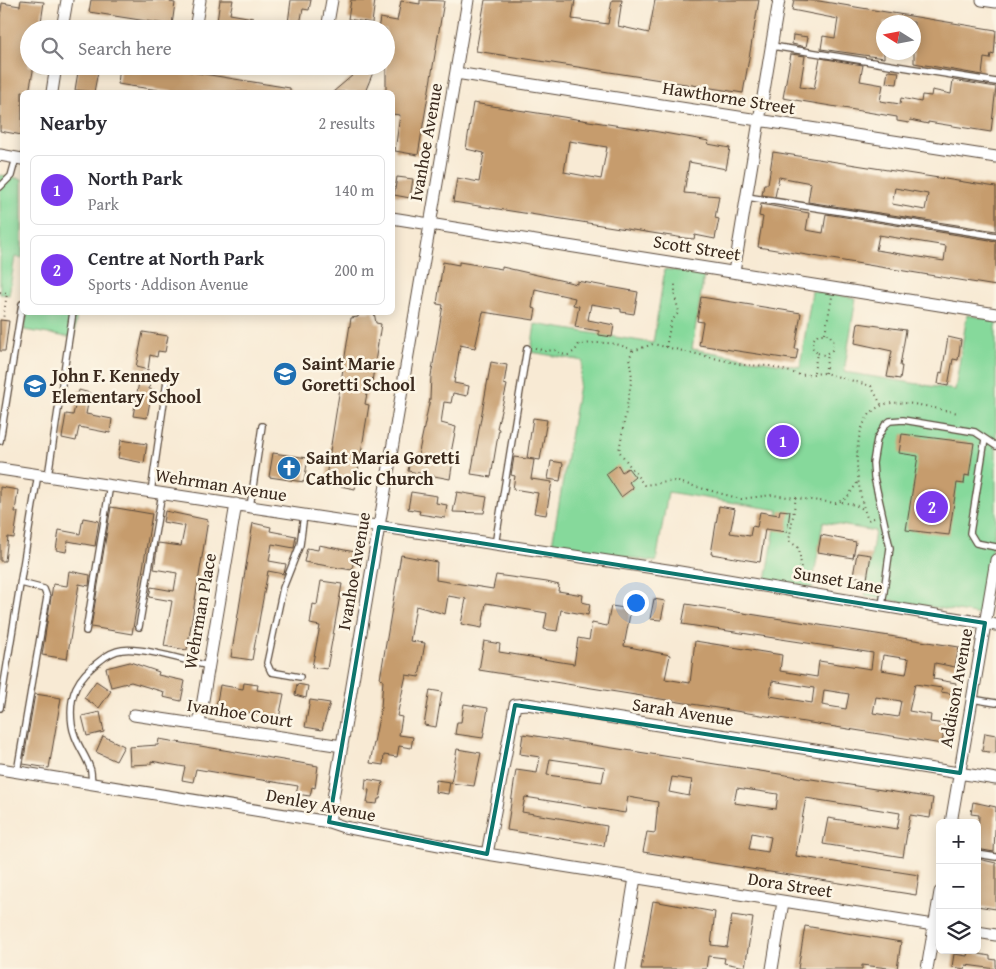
<!DOCTYPE html>
<html lang="en">
<head>
<meta charset="utf-8">
<style>
	body { margin:0; font-family:"Gentium Book Plus",serif; background:#f7f7f7; color:#2b2b33 }
	.controls { position:absolute; right:15px; bottom:15px; display:grid; overflow:hidden; border-radius:8px; box-shadow:0 2px 12px #0003 }
	.controls button { width:45px; height:45px; display:grid; place-items:center; padding:0; border:0; border-bottom:1px solid #e1e1e2; background:#fff; color:#2b2b33; font:25px sans-serif }
	.compass { position:absolute; left:876px; top:15px; width:45px; height:45px; border-radius:50%; background:#fff; box-shadow:0 2px 12px #0003; rotate:281deg }
	.you { position:absolute; left:635px; top:602px; width:18px; height:18px; margin:-12px; border:4px solid #fff; border-radius:50%; background:#1a73e8; box-shadow:0 0 0 8px #1a73e833 }
	.badge { display:grid; place-items:center; width:32px; height:32px; border-radius:50%; background:#7c3aed; color:#fff; font-size:16px; font-weight:700 }
	.pin { position:absolute; translate:-50% -50%; border:2px solid #fff; box-shadow:0 1px 5px #0006 }
	.list { margin:0; padding:0; list-style:none }
	h2 { display:flex; justify-content:space-between; align-items:center; height:65px; margin:0; padding:0 20px; font-size:21px }
	h2 small { font-size:16px; font-weight:400; color:#7c7c81 }
	.list li { display:grid; grid-template-columns:32px 1fr auto; gap:15px; align-items:center; box-sizing:border-box; height:70px; margin:0 10px 10px; padding:0 10px; border:1px solid #e1e1e2; border-radius:8px }
	.list b { display:block; font-size:19px; white-space:nowrap }
	.list p { margin:0; font-size:16px; white-space:nowrap; color:#7c7c81 }
	.list em { font-size:16px; font-style:normal; color:#7c7c81 }
	.icon { flex:none; width:28px; height:28px; fill:none; stroke:currentColor; stroke-width:2; stroke-linecap:round; stroke-linejoin:round }
	.map { position:relative; flex:none; width:996px; height:969px; overflow:hidden }
	.search { position:absolute; background:#fff; box-shadow:0 2px 12px #0003; left:20px; top:20px; width:375px; height:55px; display:flex; align-items:center; gap:12px; box-sizing:border-box; padding:0 18px; border-radius:28px; color:#7c7c81; font-size:19px }
	.panel { position:absolute; background:#fff; box-shadow:0 2px 12px #0003; left:20px; top:90px; width:375px; height:225px; border-radius:8px }
	.map>svg:first-child { display:block }
</style>
</head>
<body>
<div class="map">
<svg width="996" height="969" viewBox="0 0 996 969">
	<rect width="100%" height="100%" fill="#fcf5e5"/>
	<filter id="ink" filterUnits="userSpaceOnUse"><feTurbulence type="fractalNoise" baseFrequency=".02" numOctaves="2"/><feDisplacementMap in="SourceGraphic" scale="10" xChannelSelector="R" yChannelSelector="G"/><feConvolveMatrix kernelMatrix="1 2 1 2 8 2 1 2 1" color-interpolation-filters="sRGB"/></filter>
	<filter id="wash" filterUnits="userSpaceOnUse"><feTurbulence type="fractalNoise" baseFrequency=".0096" numOctaves="4" result="noise"/><feDisplacementMap in="SourceGraphic" scale="20" xChannelSelector="R" yChannelSelector="G"/><feGaussianBlur stdDeviation="1.12" result="paint"/><feColorMatrix in="noise" values="0 0 0 0 0 0 0 0 0 0 0 0 0 0 0 0 0 1.4 0 .05"/><feComposite in="paint" operator="in"/></filter>
	<g filter="url(#wash)">
		<rect width="100%" height="100%" fill="#f8ead4"/>
		<path fill="#86d99b" stroke="#60825c" d="M0 175 22 179V258L15 257 9 295 0 294Z
			M665 269 704 275 692 349 800 367 812 291 856 298 844 372 955 390 967 315 996 320V523L981 615 865 596 875 531 823 522 812 588 766 581 778 510 668 492 656 562 552 545 583 361 531 352 535 324 653 343Z
			M27 313H77L74 338 24 330Z"/>
		<g id="blocks">
			<path fill="#c69c6d" fill-rule="evenodd" d="M21 0 44 2 40 29H29V66H34L29 92H22V135L0 131V18L2 3 20 6Z
				M91 0H170V2L175 3 172 25 89 12Z
				M220 0H233L230 14 253 18 251 29H216Z
				M291 0H311L309 10 303 9 299 29H268L269 20 288 23Z
				M351 0H375L372 23 348 19Z
				M420 0 444 1 418 155 395 151 400 115 392 114V92H386V29H378L380 18 397 21 401 1 420 4Z
				M485 0H575L572 19 608 24 612 0H622L618 26 649 33 655 0H759L743 93 476 51Z
				M794 0 819 1 996 30 994 55 991 54 990 59 984 58 982 75 914 63V22H884V58L821 49 823 36 835 38 838 19 792 10Z
				M793 35 808 37 806 47 792 44Z
				M791 54 805 56 800 87 814 89 820 58 863 65 860 81 883 85 880 101 900 104 901 98 921 102 922 95 931 96 932 90 951 94 953 80 996 87 991 132 928 122V124L910 120 909 123 897 121V117L783 98Z
				M79 66H99L94 92 75 90Z
				M120 66H155L173 69 290 88V92H175L130 86 118 84Z
				M350 66H365L374 70 365 92H333L353 75 348 73Z
				M888 71 899 72 897 84 886 83Z
				M473 103 653 131 709 141 708 144 730 148 726 169 689 162 684 193 719 196 715 218 719 219 715 239 695 235 694 239 684 238 453 202 457 178 479 182 484 153 466 149ZM569 141 607 147 601 179 564 172Z
				M773 152 996 187V231L808 202 811 183 779 177 775 197 762 195 764 184H768ZM895 188 928 194 925 210 892 204Z
				M397 177 413 179 410 198 394 195Z
				M761 204 809 213 806 230 823 233 826 214 996 241V286L758 247 763 217 759 216ZM879 235 946 246 944 261 876 250Z
				M443 262 459 265V262L502 269V267L577 284V281L638 292 634 314 621 312V309L591 304 588 320 614 325 612 337 599 335V331L575 327 579 306 573 305 575 298 535 289 532 308 536 309 534 320 483 312 475 348 460 345 454 383 469 386 467 396 453 393 451 403 444 402 441 423 456 427 451 453H454L450 479 408 471 410 460 417 461 430 399 431 376 443 305 437 304Z
				M701 297 801 313 795 349H798L796 360 699 345 703 322 697 321Z
				M359 312H374L376 323 381 324 371 388H368L365 404 369 405 355 489 325 483 351 318 358 317Z
				M0 320 9 321 5 351H0Z
				M858 323 906 330 900 366H902L900 379 887 377 892 351 855 343Z
				M143 332 168 336 165 352 158 351 157 357 150 355 148 370 136 367Z
				M948 337 961 340 958 360 953 359 948 386 938 384 940 372 942 373Z
				M491 362 507 365 504 384 507 385 497 428 499 429 491 477 471 474Z
				M139 382 150 384 149 389 155 390 153 402 150 401 147 418 133 416Z
				M79 390 90 393 86 414 112 419 110 433 79 427 76 441 62 438 66 414 73 415Z
				M533 418 547 420 540 460 527 458Z
				M902 434 974 443 969 476 965 475 964 484 957 483 949 535 906 530 918 456 899 453Z
				M121 440 147 444 144 463 118 458Z
				M273 453 308 458 304 482 269 477Z
				M514 457 534 460 531 479 552 482 546 515 534 513 538 493 513 489 515 476 511 475Z
				M551 461 563 463 560 481 548 479Z
				M618 465 622 472 628 468 635 477 629 482 633 488 621 497 606 474Z
				M0 487 18 490 15 512H18L14 538 8 537 5 561H0Z
				M411 492 437 496 436 503 447 505 445 518 419 514 420 511 408 509Z
				M457 492 487 497 484 513 453 512Z
				M719 506 735 509 730 533 750 536 752 526 757 527 760 512 779 515 780 510 790 511 787 532 765 529 760 562 711 554Z
				M111 507 152 514 132 634 91 627Z
				M165 511 208 520 187 650 164 646 172 601 149 597 151 587 174 591 177 573 154 569 158 543 181 546 185 526 163 522Z
				M83 518 99 521 95 546 68 541 66 552 56 550 59 530 80 534Z
				M253 523 271 527 270 531 296 536 294 548 272 544 269 561 286 564 284 574 268 571 252 660 231 657Z
				M821 535 856 542 853 558 818 552Z
				M319 545 355 552 352 570 304 562 307 548 318 550Z
				M857 553 871 555 867 579 853 576Z
				M401 555 437 562 436 580 493 589 496 575 547 582 559 585 558 591 583 595 582 602 590 604 588 615 561 610 557 631 544 629 547 613 486 603 482 628 461 624 466 599 448 596 445 614 416 606 410 641 425 643 419 677 406 675 397 716 402 717 399 735 413 737 411 748 399 746 397 757 384 755 383 765 370 763 381 707 383 680 380 679Z
				M69 571 90 575 89 586 79 584 67 659 42 655 53 584 67 586Z
				M321 581 342 584 327 669 312 667 320 626 310 624 313 604 317 605Z
				M654 599 665 601 661 620 650 619Z
				M686 604 959 647 955 667 935 663 933 679 956 683 954 694 941 692 942 688 915 684 909 711 931 715 930 722 945 724 942 744 479 670 484 641 500 644 499 652 574 664 578 638 589 640 592 623 607 626 611 606 631 609 624 646 670 655 665 679 690 683 695 641 782 655 780 671 817 677 819 661 871 669 873 653 682 624ZM883 655 909 659 906 674 881 670ZM772 681 814 688 812 703 770 696ZM824 690 849 694 846 709 822 705ZM876 697 901 701 898 717 873 713Z
				M130 662 159 672 158 675 185 681 181 701 163 697 164 692 131 682 111 687 106 668Z
				M96 681 111 691 99 708 84 698Z
				M244 683 258 685 257 690 284 694 279 718 216 707 220 685 243 689Z
				M297 684 308 686 306 698 295 695Z
				M430 690 442 692 436 727 424 725Z
				M35 694 61 698 49 768 23 764Z
				M310 700 330 703 322 730 305 727Z
				M464 704 488 708 483 738 455 734 457 722H461Z
				M100 712 104 732 87 736 82 716Z
				M985 733 996 735V753L982 751Z
				M523 734 933 798 930 818 910 815 903 857 823 844 828 818 897 829 900 813 806 798 801 825 796 856 919 875 916 895 643 852 647 832 655 833 658 802 628 797 625 813 525 797 522 812 607 826 604 846 507 830 516 770 537 773 540 757 520 754ZM550 759 605 767 602 782 547 775ZM672 777 692 780 689 796 669 792ZM737 788 778 794 776 809 734 803ZM752 833 771 837 768 852 749 849Z
				M103 736 124 746 116 761 96 752Z
				M159 739 318 766 315 788 312 787 310 796 296 794 298 786 196 769 193 782 182 780 185 767 151 761V764L130 765 129 747 158 745Z
				M457 749 481 753 474 786 451 783Z
				M366 779 383 782 380 799H378L377 804 367 803 369 790 365 789Z
				M436 780 450 782 448 794 435 792Z
				M973 802 996 807 994 852 977 849 979 815 971 814Z
				M978 859 996 863V909L977 906Z
				M653 901 715 912 711 945 727 947 732 915 753 918 745 967 724 963 725 958 708 956 706 969H641Z
				M805 926 901 942 897 969 862 965V969H798Z
				M968 952 990 956V959L996 960V969L966 965 965 969 952 967 954 954 967 956Z"/>
		</g>
	</g>
	<g filter="url(#ink)">
		<use href="#blocks" fill-opacity="0" stroke="#574739" stroke-width="1"/>
		<g fill="none" stroke-linecap="round" stroke-linejoin="round">
			<g stroke="#574739" stroke-width="8">
				<path id="lane" d="M772 46 996 82
					M0 187 11 176 16 158
					M747 197 996 236
					M985 439 970 533 976 543 996 547
					M0 441 22 304
					M48 476 73 312
					M151 492 167 381
					M250 507 262 426
					M495 545 527 348
					M882 606 890 548 874 477 873 463 877 439 885 425 890 421 903 420 975 432 996 446
					M139 627 162 493
					M86 631 110 485
					M300 677 271 672 267 663 283 588 300 545 304 515
					M972 699 996 703
					M0 708 38 474
					M17 772 47 597 44 589 21 583
					M92 783C91 778 92 772 90 768 85 753 74 742 72 725 68 695 77 677 101 660 106 656 115 651 122 650 143 647 186 661 209 666
					M977 854 996 857"/>
			</g>
			<g stroke="#574739" stroke-width="13">
				<path id="street" d="M982 0 996 2
					M62 29 67 0
					M195 29 200 0
					M327 29 332 0
					M288 66H296
					M456 73 996 157
					M52 92 56 66
					M0 155 22 159
					M392 218 996 314
					M734 272 779 0
					M0 469 674 571 996 625
					M134 715 342 746
					M199 724 236 504
					M0 769 329 822 344 827 487 854 940 926
					M329 822 468 0
					M951 823 996 560
					M487 854 515 705 527 704 996 779
					M977 932 996 935
					M620 969 635 878
					M772 969 783 902
					M927 969 940 892"/>
			</g>
			<path stroke="#574739" stroke-width="2" stroke-dasharray="1 4" stroke-linecap="butt" d="M0 292 7 293 3 320
				M825 333 832 297
				M666 347 671 322 679 312 675 297V281
				M535 348 545 351 556 350 560 354 568 355 575 351 579 344C599 343 615 340 633 351
				M814 372 817 353 813 348V340L818 334H829L834 342 832 350 824 355 817 353
				M825 373 828 354
				M857 483 847 498 836 503 772 495 741 499 675 481 644 485 619 451 632 377 629 358 633 351 653 344 744 365 771 366 800 375 825 373 871 386 882 406
				M796 497 789 541 799 548 801 565 798 581
				M842 502 855 505 863 509
				M874 518 868 520C856 491 845 415 886 404 904 399 940 410 959 413"/>
			<use href="#lane" stroke="#fff" stroke-width="5.5"/>
			<use href="#street" stroke="#fff" stroke-width="11"/>
		</g>
	</g>
	<path fill="none" stroke="#0f766e" stroke-width="4" stroke-linejoin="round" d="M379 527 985 623 960 773 515 705 487 854 329 822Z"/>
	<defs>
		<g id="school-disc" transform="scale(1.25)"><circle r="9.5" fill="#1f6fb2" stroke="#fcf5e5"/><path d="M0-5L7-2L0 1L-7-2ZM-4 1L0 2.5L4 1V4Q0 6-4 4Z" fill="#fff"/></g>
		<g id="church-disc" transform="scale(1.25)"><circle r="9.5" fill="#1f6fb2" stroke="#fcf5e5"/><path d="M-1.2-6h2.4v3.5h3.3v2.4h-3.3V6h-2.4V-.1h-3.3v-2.4h3.3Z" fill="#fff"/></g>
	</defs>
	<g fill-rule="evenodd">
		<use href="#school-disc" x="285" y="374"/>
		<use href="#school-disc" x="35" y="386"/>
		<use href="#church-disc" x="289" y="468"/>
	</g>
	<g text-anchor="middle" stroke-width="5" stroke-linejoin="round" paint-order="stroke">
		<g font-size="18" fill="#3b2a1e" stroke="#fcf5e5">
			<text transform="translate(729 98) rotate(9)" y="6">Hawthorne Street</text>
			<text transform="translate(426 142) rotate(-80)" y="6">Ivanhoe Avenue</text>
			<text transform="translate(697 248) rotate(9)" y="6">Scott Street</text>
			<text transform="translate(221 485) rotate(9)" y="6">Wehrman Avenue</text>
			<text transform="translate(354 571) rotate(-80)" y="6">Ivanhoe Avenue</text>
			<text transform="translate(838 580) rotate(10)" y="6">Sunset Lane</text>
			<text transform="translate(200 611) rotate(-80)" y="6">Wehrman Place</text>
			<text transform="translate(956 688) rotate(-80)" y="6">Addison Avenue</text>
			<text transform="translate(683 712) rotate(9)" y="6">Sarah Avenue</text>
			<text transform="translate(240 713) rotate(9)" y="6">Ivanhoe Court</text>
			<text transform="translate(321 805) rotate(11)" y="6">Denley Avenue</text>
			<text transform="translate(790 885) rotate(9)" y="6">Dora Street</text>
		</g>
		<g font-size="18" font-weight="bold" fill="#3b2a1e" stroke="#fcf5e5" text-anchor="start">
			<text x="302" y="370">Saint Marie<tspan x="302" dy="21">Goretti School</tspan></text>
			<text x="52" y="382">John F. Kennedy<tspan x="52" dy="21">Elementary School</tspan></text>
			<text x="306" y="464">Saint Maria Goretti<tspan x="306" dy="21">Catholic Church</tspan></text>
		</g>
	</g>
</svg>
<div class="controls">
<button>+</button>
<button>−</button>
<button><svg class="icon" aria-label="layers" viewBox="0 0 24 24"><path d="M12 4l9 5-9 5-9-5zM3 14l9 5 9-5"/></svg></button>
</div>
<svg class="compass" viewBox="-18 -18 36 36"><path d="M0-13l5 13h-10z" fill="#e53935"/><path d="M0 13l5-13h-10z" fill="#7c7c81"/></svg>
<div class="you"></div>
<div class="pin badge" style="left:783px;top:441px">1</div>
<div class="pin badge" style="left:932px;top:507px">2</div>
<div class="search"><svg class="icon" aria-label="search" viewBox="0 0 24 24"><circle cx="10" cy="10" r="6"/><path d="M15 15l6 6"/></svg>Search here</div>
<section class="panel">
<h2>Nearby<small>2 results</small></h2>
<ul class="list">
<li><span class="badge">1</span><div><b>North Park</b><p>Park</p></div><em>140 m</em></li>
<li><span class="badge">2</span><div><b>Centre at North Park</b><p>Sports · Addison Avenue</p></div><em>200 m</em></li>
</ul>
</section>
</div>
</body>
</html>
